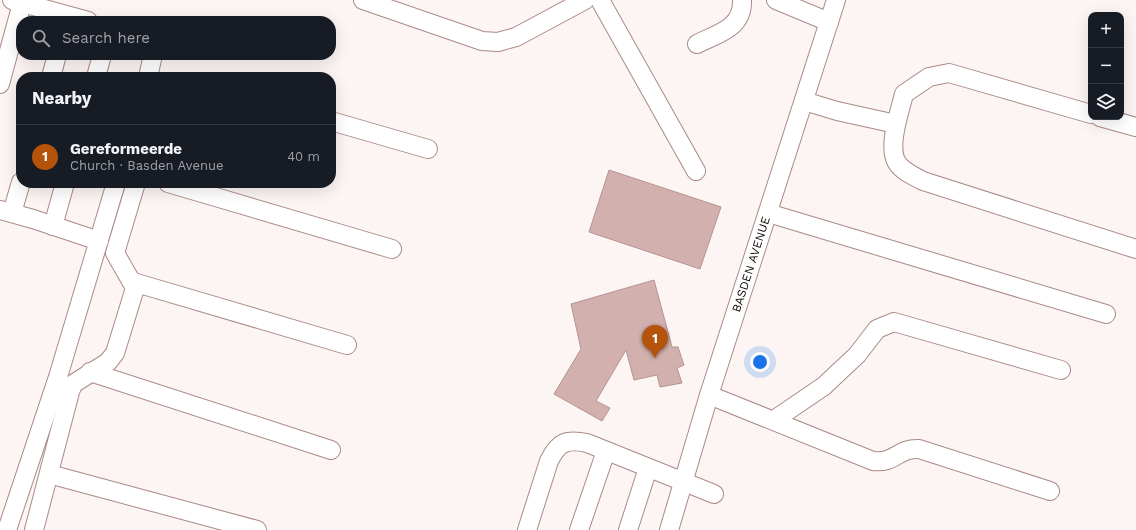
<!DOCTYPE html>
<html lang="en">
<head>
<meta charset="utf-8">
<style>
	body { margin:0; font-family:"Work Sans",sans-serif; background:#242831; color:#f1f3f6 }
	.controls { position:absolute; right:12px; top:12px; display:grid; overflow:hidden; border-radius:8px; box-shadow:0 4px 16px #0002 }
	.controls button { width:36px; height:36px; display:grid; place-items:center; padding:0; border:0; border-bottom:1px solid #363941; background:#171b24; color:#f1f3f6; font:20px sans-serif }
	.you { position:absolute; left:760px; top:362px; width:14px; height:14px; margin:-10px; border:3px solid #fff; border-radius:50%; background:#1a73e8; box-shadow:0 0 0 6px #1a73e833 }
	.badge { display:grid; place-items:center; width:26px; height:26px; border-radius:50%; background:#b45309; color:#fff; font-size:13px; font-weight:700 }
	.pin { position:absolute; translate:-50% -33px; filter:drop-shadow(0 1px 2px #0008) }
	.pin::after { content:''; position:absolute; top:21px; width:14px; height:12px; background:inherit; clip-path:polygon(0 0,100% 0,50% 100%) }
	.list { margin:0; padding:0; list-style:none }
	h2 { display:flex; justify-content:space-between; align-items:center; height:52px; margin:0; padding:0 16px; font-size:17px }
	h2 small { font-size:13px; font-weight:400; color:#9ea1a6 }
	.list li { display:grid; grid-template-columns:26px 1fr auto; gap:12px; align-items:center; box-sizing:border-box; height:64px; padding:0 16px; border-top:1px solid #363941 }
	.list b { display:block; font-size:15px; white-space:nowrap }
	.list p { margin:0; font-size:13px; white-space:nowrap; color:#9ea1a6 }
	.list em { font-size:13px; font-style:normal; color:#9ea1a6 }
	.icon { flex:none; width:22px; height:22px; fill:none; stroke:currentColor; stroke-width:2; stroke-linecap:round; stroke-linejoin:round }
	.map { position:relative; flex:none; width:1136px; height:530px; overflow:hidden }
	.search { position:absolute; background:#171b24; box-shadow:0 4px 16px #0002; left:16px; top:16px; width:320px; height:44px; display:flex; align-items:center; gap:10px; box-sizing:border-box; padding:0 14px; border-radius:16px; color:#9ea1a6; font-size:15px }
	.panel { position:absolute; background:#171b24; box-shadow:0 4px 16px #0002; left:16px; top:72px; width:320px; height:116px; border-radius:16px }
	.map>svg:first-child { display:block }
</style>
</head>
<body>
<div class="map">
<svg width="1136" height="530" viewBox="0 0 1136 530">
	<rect width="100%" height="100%" fill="#fcf5f4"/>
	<path fill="#d2b0ad" stroke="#b59491" d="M609 170 721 207 700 269 589 232Z
		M654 280 672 347H678L684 365 677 368 682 383 660 387 657 375 634 380 626 350 596 401 610 408 602 421 554 394 581 349 571 304Z"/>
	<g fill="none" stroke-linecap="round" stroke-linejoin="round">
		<g stroke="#aa8a87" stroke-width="20">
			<g id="minor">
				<path d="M12 0 88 21"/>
				<path d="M363 0 482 41 498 42 516 37 585 0"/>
				<path d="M600 0 696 171"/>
				<path d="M776 0 829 22"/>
				<path d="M697 44C719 33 743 28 742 0"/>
				<path d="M51 77 57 55"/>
				<path d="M96 77 102 55"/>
				<path d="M148 77 153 55"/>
				<path d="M0 84 22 3"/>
				<path d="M804 101 837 111 896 124"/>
				<path d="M1091 114 949 73 929 77 904 94C900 111 888 144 896 161 901 171 914 176 923 181L1136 249"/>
				<path d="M1100 117 1136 127"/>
				<path d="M331 121 428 149"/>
				<path d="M168 183 392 249"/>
				<path d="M0 210 33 219 99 241"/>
				<path d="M12 213 21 182"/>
				<path d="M768 213 1106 314"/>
				<path d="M53 226 65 183"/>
				<path d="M133 282 347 345"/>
				<path d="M90 372 331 450"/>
				<path d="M709 395 873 461C895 464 897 448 919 449L1050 491"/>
				<path d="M774 420 824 386 842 369 857 355 877 329 894 322 1061 370"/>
				<path d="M49 474 257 530"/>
				<path d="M7 530 58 377 116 183"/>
				<path d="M34 530 70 392 73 384 108 362 115 353 135 288 115 253 136 183"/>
				<path d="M527 530 549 461C559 441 567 439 587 443L714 494"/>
				<path d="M579 530 606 451"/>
				<path d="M628 530 648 468"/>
				<path id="s1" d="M669 530 709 395 836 0"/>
			</g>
		</g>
		<use href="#minor" stroke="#fff" stroke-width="18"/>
	</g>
	<g text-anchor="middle" stroke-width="3" stroke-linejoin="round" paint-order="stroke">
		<g font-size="12" fill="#130807" stroke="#fff">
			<text dy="4" stroke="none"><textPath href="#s1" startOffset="278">BASDEN AVENUE</textPath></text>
		</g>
	</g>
</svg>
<div class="controls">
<button>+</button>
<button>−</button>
<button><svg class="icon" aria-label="layers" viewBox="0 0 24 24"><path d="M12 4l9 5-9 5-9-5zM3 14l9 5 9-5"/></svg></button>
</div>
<div class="you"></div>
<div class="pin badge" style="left:655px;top:358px">1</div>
<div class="search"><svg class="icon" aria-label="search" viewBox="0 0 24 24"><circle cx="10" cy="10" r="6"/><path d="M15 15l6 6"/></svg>Search here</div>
<section class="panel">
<h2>Nearby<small></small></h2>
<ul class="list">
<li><span class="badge">1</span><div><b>Gereformeerde</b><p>Church · Basden Avenue</p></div><em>40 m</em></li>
</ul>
</section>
</div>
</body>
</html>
